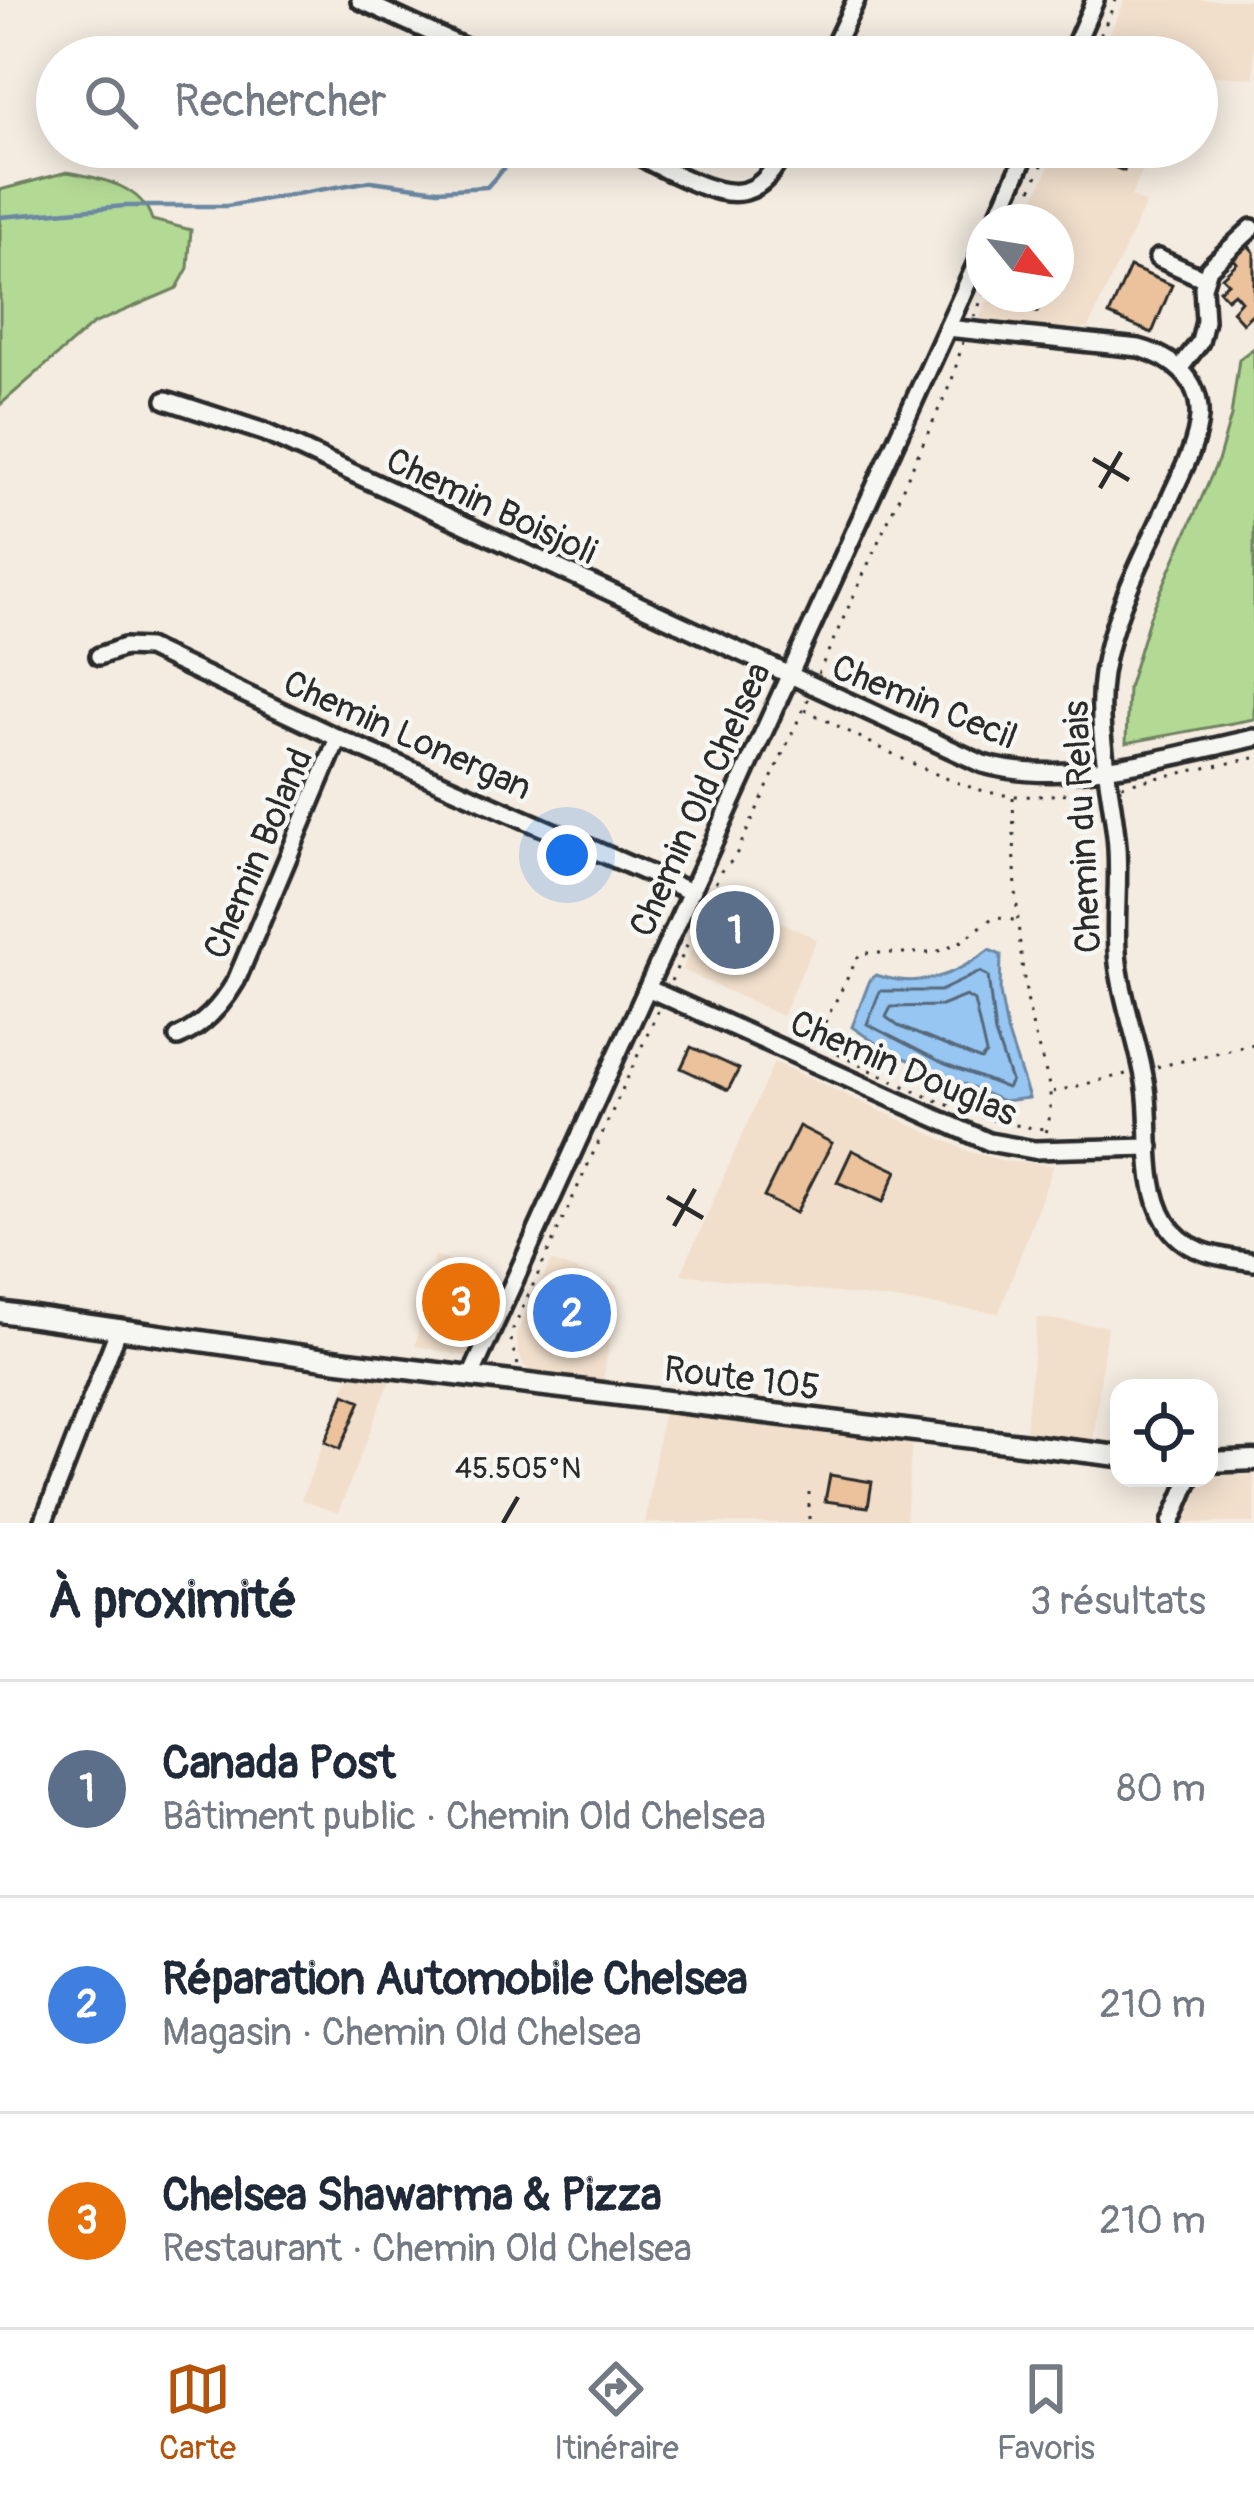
<!DOCTYPE html>
<html lang="fr">
<head>
<meta charset="utf-8">
<style>
	body { margin:0; font-family:Pangolin,sans-serif; background:#f2f2f3; color:#1f2937 }
	.controls { position:absolute; right:36px; bottom:36px; display:grid; overflow:hidden; border-radius:24px; box-shadow:0 6px 30px #0003 }
	.controls button { width:108px; height:108px; display:grid; place-items:center; padding:0; border:0; border-bottom:3px solid #e0e1e3; background:#fff; color:#1f2937; font:60px sans-serif }
	.compass { position:absolute; left:966px; top:204px; width:108px; height:108px; border-radius:50%; background:#fff; box-shadow:0 6px 30px #0003; rotate:120deg }
	.you { position:absolute; left:567px; top:855px; width:42px; height:42px; margin:-30px; border:9px solid #fff; border-radius:50%; background:#1a73e8; box-shadow:0 0 0 18px #1a73e833 }
	.badge { display:grid; place-items:center; width:78px; height:78px; border-radius:50%; background:#b45309; color:#fff; font-size:39px; font-weight:700 }
	.pin { position:absolute; translate:-50% -50%; border:6px solid #fff; box-shadow:0 3px 12px #0006 }
	.list { margin:0; padding:0; list-style:none }
	h2 { display:flex; justify-content:space-between; align-items:center; height:156px; margin:0; padding:0 48px; font-size:51px }
	h2 small { font-size:39px; font-weight:400; color:#747a83 }
	.list li { display:grid; grid-template-columns:78px 1fr auto; gap:36px; align-items:center; box-sizing:border-box; height:216px; padding:0 48px; border-top:3px solid #e0e1e3 }
	.list b { display:block; font-size:45px; white-space:nowrap }
	.list p { margin:0; font-size:39px; white-space:nowrap; color:#747a83 }
	.list em { font-size:39px; font-style:normal; color:#747a83 }
	.icon { flex:none; width:66px; height:66px; fill:none; stroke:currentColor; stroke-width:2; stroke-linecap:round; stroke-linejoin:round }
	.map { position:relative; flex:none; width:1254px; height:1523px; overflow:hidden }
	.search { position:absolute; background:#fff; box-shadow:0 6px 30px #0003; left:36px; right:36px; top:36px; height:132px; display:flex; align-items:center; gap:30px; box-sizing:border-box; padding:0 42px; border-radius:66px; color:#747a83; font-size:45px }
	.sheet { height:804px; background:#fff }
	nav { display:flex; justify-content:space-around; align-items:center; box-sizing:border-box; height:168px; border-top:3px solid #e0e1e3; background:#fff; font-size:33px; color:#747a83 }
	nav a { display:grid; justify-items:center; gap:6px }
	nav .on { color:#b45309 }
	.map>svg:first-child { display:block }
</style>
</head>
<body>
<div class="map">
<svg width="1254" height="1523" viewBox="0 0 1254 1523">
	<rect width="100%" height="100%" fill="#f4ece1"/>
	<filter id="ink" filterUnits="userSpaceOnUse"><feTurbulence type="fractalNoise" baseFrequency=".00833" numOctaves="2"/><feDisplacementMap in="SourceGraphic" scale="24" xChannelSelector="R" yChannelSelector="G"/><feConvolveMatrix kernelMatrix="1 2 1 2 8 2 1 2 1" color-interpolation-filters="sRGB"/></filter>
	<g filter="url(#ink)">
		<path fill="#f1dfcc" d="M1125 0H1254V78L1197 75V57H1099Z
			M1058 147H1153L1131 196 1146 203 1088 329 994 323 980 317 991 294H1056V222H1024Z
			M718 893 817 939 782 1016 682 970Z
			M774 1062 970 1152 1004 1161 1054 1165 999 1313 681 1274Z
			M434 1255 455 1262 499 1289 471 1357 415 1346Z
			M551 1261 618 1286 603 1382 533 1372 524 1366 518 1353 516 1334Z
			M1037 1318 1107 1326 1093 1443 1025 1436Z
			M350 1374 391 1379 338 1513 301 1500Z
			M663 1412 835 1428 912 1440 906 1523H645Z
			M1254 1474V1523H1181L1200 1478Z"/>
		<path fill="#b3da95" stroke="#6f8260" stroke-width="3" d="M67 172C99 178 142 185 152 220L191 230 188 268 177 288 93 324 0 405V190Z
			M1254 348V719L1126 743 1128 688 1150 616 1219 458 1231 416 1239 359Z"/>
		<path fill="#97c6f2" stroke="#6c88a2" stroke-width="3" d="M989 950 1001 955 1000 992 1007 1031 1029 1098 1003 1101 886 1050 852 1027 870 980 876 975C920 989 954 976 989 950Z"/>
		<g fill="none" stroke-linecap="round" stroke-linejoin="round">
			<path stroke="#56697b" stroke-width="3" d="M980 972 988 976 995 1034 1011 1081 1007 1088 943 1063 867 1024 880 991H940Z
				M966 996 974 1001 986 1054 981 1060 898 1026 886 1017 891 1007 941 1006Z"/>
			<path stroke="#6c88a2" stroke-width="4.5" d="M0 217 125 206H227L371 181 438 190 487 187 523 147"/>
		</g>
		<path fill="#ebc29b" stroke="#2b2b2b" stroke-width="3" d="M1104 147H1133L1124 171 1099 161Z
			M1246 243 1254 252V312L1243 323 1232 311 1241 301 1234 293 1227 299 1219 290 1228 283 1222 277 1237 263 1231 256Z
			M1130 267 1172 285 1152 333 1109 315Z
			M1013 294H1045L1037 312 1010 299Z
			M730 903 760 917 741 957 711 944Z
			M691 1047 739 1069 728 1090 681 1068Z
			M799 1126 832 1143 796 1213 764 1197Z
			M852 1150 897 1171 883 1202 837 1182Z
			M555 1294 592 1297 587 1346 558 1344 559 1329H552Z
			M345 1394 361 1401 340 1449 325 1442Z
			M830 1475 872 1482 868 1507 825 1501Z"/>
		<g fill="none" stroke-linecap="round" stroke-linejoin="round">
			<g stroke="#2b2b2b" stroke-width="24">
				<path id="minor" d="M360 0 485 57
					M829 57 856 0
					M1070 57 1095 0
					M626 147C645 160 665 170 686 179 735 201 761 200 786 147
					M995 222 1029 147
					M1158 258 1205 279
					M947 328 1139 348C1172 357 1201 379 1199 417 1197 444 1183 470 1172 494 1146 552 1113 610 1103 673 1095 727 1110 782 1116 836 1121 878 1113 921 1118 963 1123 1006 1140 1045 1146 1088 1152 1130 1143 1184 1166 1222 1185 1254 1221 1257 1254 1262
					M1180 368 1200 342 1205 321 1203 287 1209 268 1252 228
					M166 400 264 432 983 764C1069 788 1169 756 1254 738
					M99 656 124 647 148 648 338 738 691 892
					M647 988 989 1142 1034 1150 1150 1147
					M178 1037C203 1026 222 1005 236 981L338 738
					M471 1376 984 247
					M43 1523 119 1328
					M1171 1523 1190 1478"/>
			</g>
			<g stroke="#2b2b2b" stroke-width="27">
				<path id="major" d="M0 1312 332 1360 1119 1456
					M1209 1462 1254 1460"/>
			</g>
			<path stroke="#2b2b2b" stroke-width="3" stroke-dasharray="3 9" stroke-linecap="butt" d="M1091 57 1116 0
				M1017 222 1050 147
				M974 317 984 294
				M818 674 952 380 963 342
				M805 710C857 734 940 783 993 793 1026 800 1061 794 1095 790
				M1122 785 1254 758
				M1013 797C1015 871 1016 947 1031 1019 1040 1065 1060 1088 1045 1136
				M671 981 721 871 734 859 808 699
				M814 1044 860 953H934L962 941 995 916 1017 921
				M816 1044C889 1077 966 1124 1047 1129
				M1157 1067 1254 1044
				M1053 1092 1130 1073
				M518 1365 511 1343 513 1329 658 1011
				M809 1492V1523"/>
			<use href="#minor" stroke="#f6f6f2" stroke-width="15"/>
			<use href="#major" stroke="#f6f6f2" stroke-width="18"/>
		</g>
	</g>
	<path fill="none" stroke="#2b2b2b" stroke-width="4.5" d="M1093 459 1129 480M1100 488 1121 452M667 1197 703 1218M674 1226 695 1189M503 1523 518 1497"/>
	<g text-anchor="middle" stroke-width="9" stroke-linejoin="round" paint-order="stroke">
		<g font-size="36" fill="#2b2b2b" stroke="#f6f6f2">
			<text transform="translate(492 505) rotate(25)" y="13">Chemin Boisjoli</text>
			<text transform="translate(925 701) rotate(22)" y="13">Chemin Cecil</text>
			<text transform="translate(408 734) rotate(24)" y="13">Chemin Lonergan</text>
			<text transform="translate(699 799) rotate(-66)" y="13">Chemin Old Chelsea</text>
			<text transform="translate(1081 827) rotate(-93)" y="13">Chemin du Relais</text>
			<text transform="translate(257 853) rotate(-67)" y="13">Chemin Boland</text>
			<text transform="translate(904 1067) rotate(23)" y="13">Chemin Douglas</text>
			<text transform="translate(742 1377) rotate(7)" y="13">Route 105</text>
		</g>
	</g>
	<g font-size="30" text-anchor="middle" fill="#2b2b2b" stroke="#f6f6f2" stroke-width="9" stroke-linejoin="round" paint-order="stroke">
		<text x="518" y="1478">45.505°N</text>
	</g>
</svg>
<div class="controls">
<button><svg class="icon" aria-label="locate" viewBox="0 0 24 24"><circle cx="12" cy="12" r="6"/><path d="M12 2v4M12 18v4M2 12h4M18 12h4"/></svg></button>
</div>
<svg class="compass" viewBox="-18 -18 36 36"><path d="M0-13l5 13h-10z" fill="#e53935"/><path d="M0 13l5-13h-10z" fill="#747a83"/></svg>
<div class="you"></div>
<div class="pin badge" style="left:735px;top:930px;background:#5c6f8a">1</div>
<div class="pin badge" style="left:572px;top:1313px;background:#3f7fe0">2</div>
<div class="pin badge" style="left:461px;top:1302px;background:#e8710a">3</div>
<div class="search"><svg class="icon" aria-label="search" viewBox="0 0 24 24"><circle cx="10" cy="10" r="6"/><path d="M15 15l6 6"/></svg>Rechercher</div>
</div>
<section class="sheet">
<h2>À proximité<small>3 résultats</small></h2>
<ul class="list">
<li><span class="badge" style="background:#5c6f8a">1</span><div><b>Canada Post</b><p>Bâtiment public · Chemin Old Chelsea</p></div><em>80 m</em></li>
<li><span class="badge" style="background:#3f7fe0">2</span><div><b>Réparation Automobile Chelsea</b><p>Magasin · Chemin Old Chelsea</p></div><em>210 m</em></li>
<li><span class="badge" style="background:#e8710a">3</span><div><b>Chelsea Shawarma &amp; Pizza</b><p>Restaurant · Chemin Old Chelsea</p></div><em>210 m</em></li>
</ul>
</section>
<nav>
<a class="on"><svg class="icon" aria-label="map" viewBox="0 0 24 24"><path d="M3 6l6-2 6 2 6-2v14l-6 2-6-2-6 2zM9 4v14M15 6v14"/></svg>Carte</a>
<a><svg class="icon" aria-label="directions" viewBox="0 0 24 24"><path d="M12 3l9 9-9 9-9-9zM9 14v-3h6M13 9l2 2-2 2"/></svg>Itinéraire</a>
<a><svg class="icon" aria-label="saved" viewBox="0 0 24 24"><path d="M7 4h10v16l-5-4-5 4z"/></svg>Favoris</a>
</nav>
</body>
</html>
